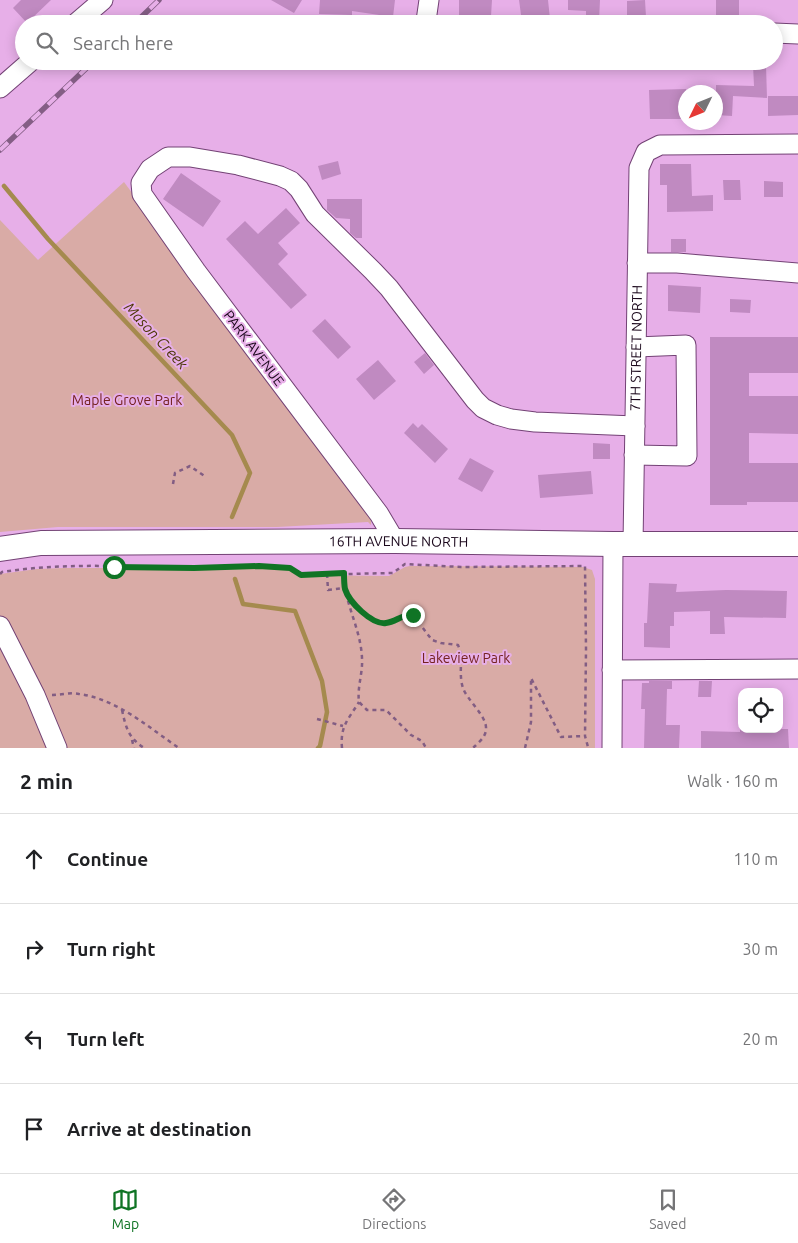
<!DOCTYPE html>
<html lang="en">
<head>
<meta charset="utf-8">
<style>
	body { margin:0; font-family:Ubuntu,sans-serif; background:#f2f2f2; color:#202124 }
	.controls { position:absolute; right:15px; bottom:15px; display:grid; overflow:hidden; border-radius:10px; box-shadow:0 2px 12px #0003 }
	.controls button { width:45px; height:45px; display:grid; place-items:center; padding:0; border:0; border-bottom:1px solid #e0e0e0; background:#fff; color:#202124; font:25px sans-serif }
	.compass { position:absolute; left:678px; top:85px; width:45px; height:45px; border-radius:50%; background:#fff; box-shadow:0 2px 12px #0003; rotate:227deg }
	.stop { position:absolute; width:15px; height:15px; margin:-11px; border:4px solid #107425; border-radius:50%; background:#fff }
	.stop.end { background:#107425; border-color:#fff; box-shadow:0 1px 5px #0008 }
	.list { margin:0; padding:0; list-style:none }
	h2 { display:flex; justify-content:space-between; align-items:center; height:65px; margin:0; padding:0 20px; font-size:21px }
	h2 small { font-size:16px; font-weight:400; color:#757577 }
	.list li { display:grid; grid-template-columns:32px 1fr auto; gap:15px; align-items:center; box-sizing:border-box; height:90px; padding:0 20px; border-top:1px solid #e0e0e0 }
	.list b { display:block; font-size:19px; white-space:nowrap }
	.list em { font-size:16px; font-style:normal; color:#757577 }
	.icon { flex:none; width:28px; height:28px; fill:none; stroke:currentColor; stroke-width:2; stroke-linecap:round; stroke-linejoin:round }
	.map { position:relative; flex:none; width:798px; height:748px; overflow:hidden }
	.search { position:absolute; background:#fff; box-shadow:0 2px 12px #0003; left:15px; right:15px; top:15px; height:55px; display:flex; align-items:center; gap:12px; box-sizing:border-box; padding:0 18px; border-radius:28px; color:#757577; font-size:19px }
	.sheet { height:425px; background:#fff }
	nav { display:flex; justify-content:space-around; align-items:center; box-sizing:border-box; height:70px; border-top:1px solid #e0e0e0; background:#fff; font-size:14px; color:#757577 }
	nav a { display:grid; justify-items:center; gap:2px }
	nav .on { color:#107425 }
	.map>svg:first-child { display:block }
</style>
</head>
<body>
<div class="map">
<svg width="798" height="748" viewBox="0 0 798 748">
	<rect width="100%" height="100%" fill="#e7afe8"/>
	<path fill="#d9aba6" d="M124 182 371 517V525L368 522 277 527H58L0 532V220L38 260Z
		M410 566 583 567 592 570 595 579V748H0V574L37 569 64 568H287L296 575 389 576 405 567Z"/>
	<g fill="none" stroke-linecap="round" stroke-linejoin="round">
		<path stroke="#a58a4e" stroke-width="4.5" d="M4 186 48 239 232 435 250 473 232 517
			M235 579 243 604 295 611 322 681 327 712 320 746 318 748"/>
	</g>
	<path fill="#c08ac1" d="M21 0H51L27 23 13 8Z
		M271 0H302L294 13Z
		M320 0H395L393 17 352 11V15L319 14Z
		M459 0H492L491 16 459 15Z
		M519 0H548L550 19 522 22Z
		M568 0H600L599 21 586 20V11L568 10Z
		M645 0 646 17 627 18V1Z
		M716 0H739V20L716 19Z
		M753 65H766L767 98 733 96 732 116 716 115V85L754 86Z
		M686 89V119H650L649 90Z
		M768 96H798V115L768 116Z
		M338 161 341 174 322 180 318 166Z
		M660 164H691L692 196 713 195V211L667 212V185H660Z
		M181 173 221 201 203 227 163 199Z
		M723 180H740L741 200H724Z
		M764 181 783 182V197H764Z
		M327 199H362V238H356L350 233V219L336 218 327 210Z
		M286 208 300 223 278 243 288 254 278 264 307 295 291 309 226 239 245 221 258 234Z
		M671 239H686V252H671Z
		M668 285 701 287 700 313 668 311Z
		M730 299 751 300 750 313 730 312Z
		M325 319 351 347 338 359 312 331Z
		M710 337H798V373H749V396H798V434L749 433V463H798V502H747V505H710Z
		M425 353 434 365 424 374 414 362Z
		M378 360 396 381 374 400 356 379Z
		M413 423 418 428 422 424 448 449 435 463 404 433Z
		M593 443 610 444V459H593Z
		M470 458 494 471 482 492 458 479Z
		M591 471 593 494 540 498 538 475Z
		M649 583 677 584 676 592 726 590 787 591 786 618 724 617 725 634H710V611L674 612V626H670V648L644 647V623H647Z
		M649 681H672V689H667L666 725H680L679 748H644L645 709H641L642 683H649Z
		M699 681H712L711 697H698Z
		M740 729H788L789 748H701V731L740 732Z"/>
	<g fill="none" stroke-linecap="round" stroke-linejoin="round">
		<g stroke="#734275" stroke-width="21">
			<g id="minor">
				<path d="M426 21 429 0"/>
				<path d="M75 24 103 0"/>
				<path d="M774 33 798 34"/>
				<path d="M0 88 31 61"/>
				<path d="M637 263H677L798 273"/>
				<path d="M634 455 687 456 686 345 636 347"/>
				<path d="M395 541 379 514 196 271 142 194 141 183 150 169 168 157H190L238 165 280 176 291 181 299 189 315 214 373 271 389 288 475 400 483 408 497 415 511 419 535 422 635 426"/>
				<path id="s1" d="M633 544 639 168 646 152 660 145 798 144"/>
				<path d="M0 626 35 695 57 748"/>
				<path d="M612 670 798 669"/>
				<path d="M612 748 613 544"/>
			</g>
		</g>
		<g stroke="#734275" stroke-width="26">
			<g id="major">
				<path id="s2" d="M0 549 41 543 395 541 613 544H798"/>
			</g>
		</g>
		<path stroke="#825d83" stroke-width="2.5" stroke-dasharray="4 4" stroke-linecap="butt" d="M173 484 175 473 190 466 206 477
			M344 573 345 588
			M0 574 2 572C65 562 129 567 192 568 224 568 257 562 288 568 293 568 297 572 301 575L393 573 405 564 461 567 585 566 586 649 585 736 588 747
			M327 574 328 590 345 588 352 604 380 623H388L406 614 413 615 432 640 441 643 458 645C464 659 458 673 463 688 467 700 487 716 486 729 486 737 478 743 473 748
			M346 593C351 615 361 635 362 658 363 673 357 687 359 702L367 710H386L411 735 422 741 426 748
			M52 695C61 695 71 692 79 694 117 699 148 727 179 748
			M122 710C126 728 128 737 144 748
			M317 719 343 726
			M132 740 134 748
			M342 748C340 726 348 720 359 702
			M525 748 531 722V678L561 737 585 736"/>
		<use href="#minor" stroke="#fff" stroke-width="19"/>
		<use href="#major" stroke="#fff" stroke-width="24"/>
		<g stroke="#845e85" stroke-width="5.5">
			<path id="rail" d="M134 24 159 0
				M0 150 94 61"/>
		</g>
		<use href="#rail" stroke="#e7afe8" stroke-width="4" stroke-dasharray="11" stroke-linecap="butt"/>
	</g>
	<g fill="none" stroke-linecap="round" stroke-linejoin="round">
		<path stroke="#107425" stroke-width="6" d="M114 567 194 568 259 566 290 568 301 575 344 573C344 578 344 584 345 589 349 602 372 625 386 623 396 622 402 614 413 615"/>
	</g>
	<g text-anchor="middle" stroke-width="4" stroke-linejoin="round" paint-order="stroke">
		<g font-size="14" fill="#1a071b" stroke="#e7afe8">
			<text dy="5" stroke="none"><textPath href="#s1" startOffset="196">7TH STREET NORTH</textPath></text>
			<text transform="translate(254 348) rotate(53)" y="5">PARK AVENUE</text>
			<text dy="5" stroke="none"><textPath href="#s2" startOffset="399">16TH AVENUE NORTH</textPath></text>
		</g>
		<g font-size="14" fill="#742220" stroke="#e7afe8">
			<text x="127" y="405">Maple Grove Park</text>
			<text x="466" y="663">Lakeview Park</text>
		</g>
		<g font-size="15" font-style="italic" fill="#4d3907" stroke="#e7afe8">
			<text transform="translate(156 336) rotate(47)" y="5">Mason Creek</text>
		</g>
	</g>
</svg>
<div class="controls">
<button><svg class="icon" aria-label="locate" viewBox="0 0 24 24"><circle cx="12" cy="12" r="6"/><path d="M12 2v4M12 18v4M2 12h4M18 12h4"/></svg></button>
</div>
<svg class="compass" viewBox="-18 -18 36 36"><path d="M0-13l5 13h-10z" fill="#e53935"/><path d="M0 13l5-13h-10z" fill="#757577"/></svg>
<div class="stop" style="left:114px;top:567px"></div>
<div class="stop end" style="left:413px;top:615px"></div>
<div class="search"><svg class="icon" aria-label="search" viewBox="0 0 24 24"><circle cx="10" cy="10" r="6"/><path d="M15 15l6 6"/></svg>Search here</div>
</div>
<section class="sheet">
<h2>2 min<small>Walk · 160 m</small></h2>
<ul class="list">
<li><svg class="icon" aria-label="ahead" viewBox="0 0 24 24"><path d="M12 20V5M6 11l6-6 6 6"/></svg><div><b>Continue</b></div><em>110 m</em></li>
<li><svg class="icon" aria-label="right" viewBox="0 0 24 24"><path d="M7 20v-9h11M14 6l5 5-5 5"/></svg><div><b>Turn right</b></div><em>30 m</em></li>
<li><svg class="icon" aria-label="left" viewBox="0 0 24 24"><path d="M17 20v-9H6M10 6l-5 5 5 5"/></svg><div><b>Turn left</b></div><em>20 m</em></li>
<li><svg class="icon" aria-label="arrive" viewBox="0 0 24 24"><path d="M6 21V4h12l-3 4 3 4H6"/></svg><div><b>Arrive at destination</b></div></li>
</ul>
</section>
<nav>
<a class="on"><svg class="icon" aria-label="map" viewBox="0 0 24 24"><path d="M3 6l6-2 6 2 6-2v14l-6 2-6-2-6 2zM9 4v14M15 6v14"/></svg>Map</a>
<a><svg class="icon" aria-label="directions" viewBox="0 0 24 24"><path d="M12 3l9 9-9 9-9-9zM9 14v-3h6M13 9l2 2-2 2"/></svg>Directions</a>
<a><svg class="icon" aria-label="saved" viewBox="0 0 24 24"><path d="M7 4h10v16l-5-4-5 4z"/></svg>Saved</a>
</nav>
</body>
</html>
